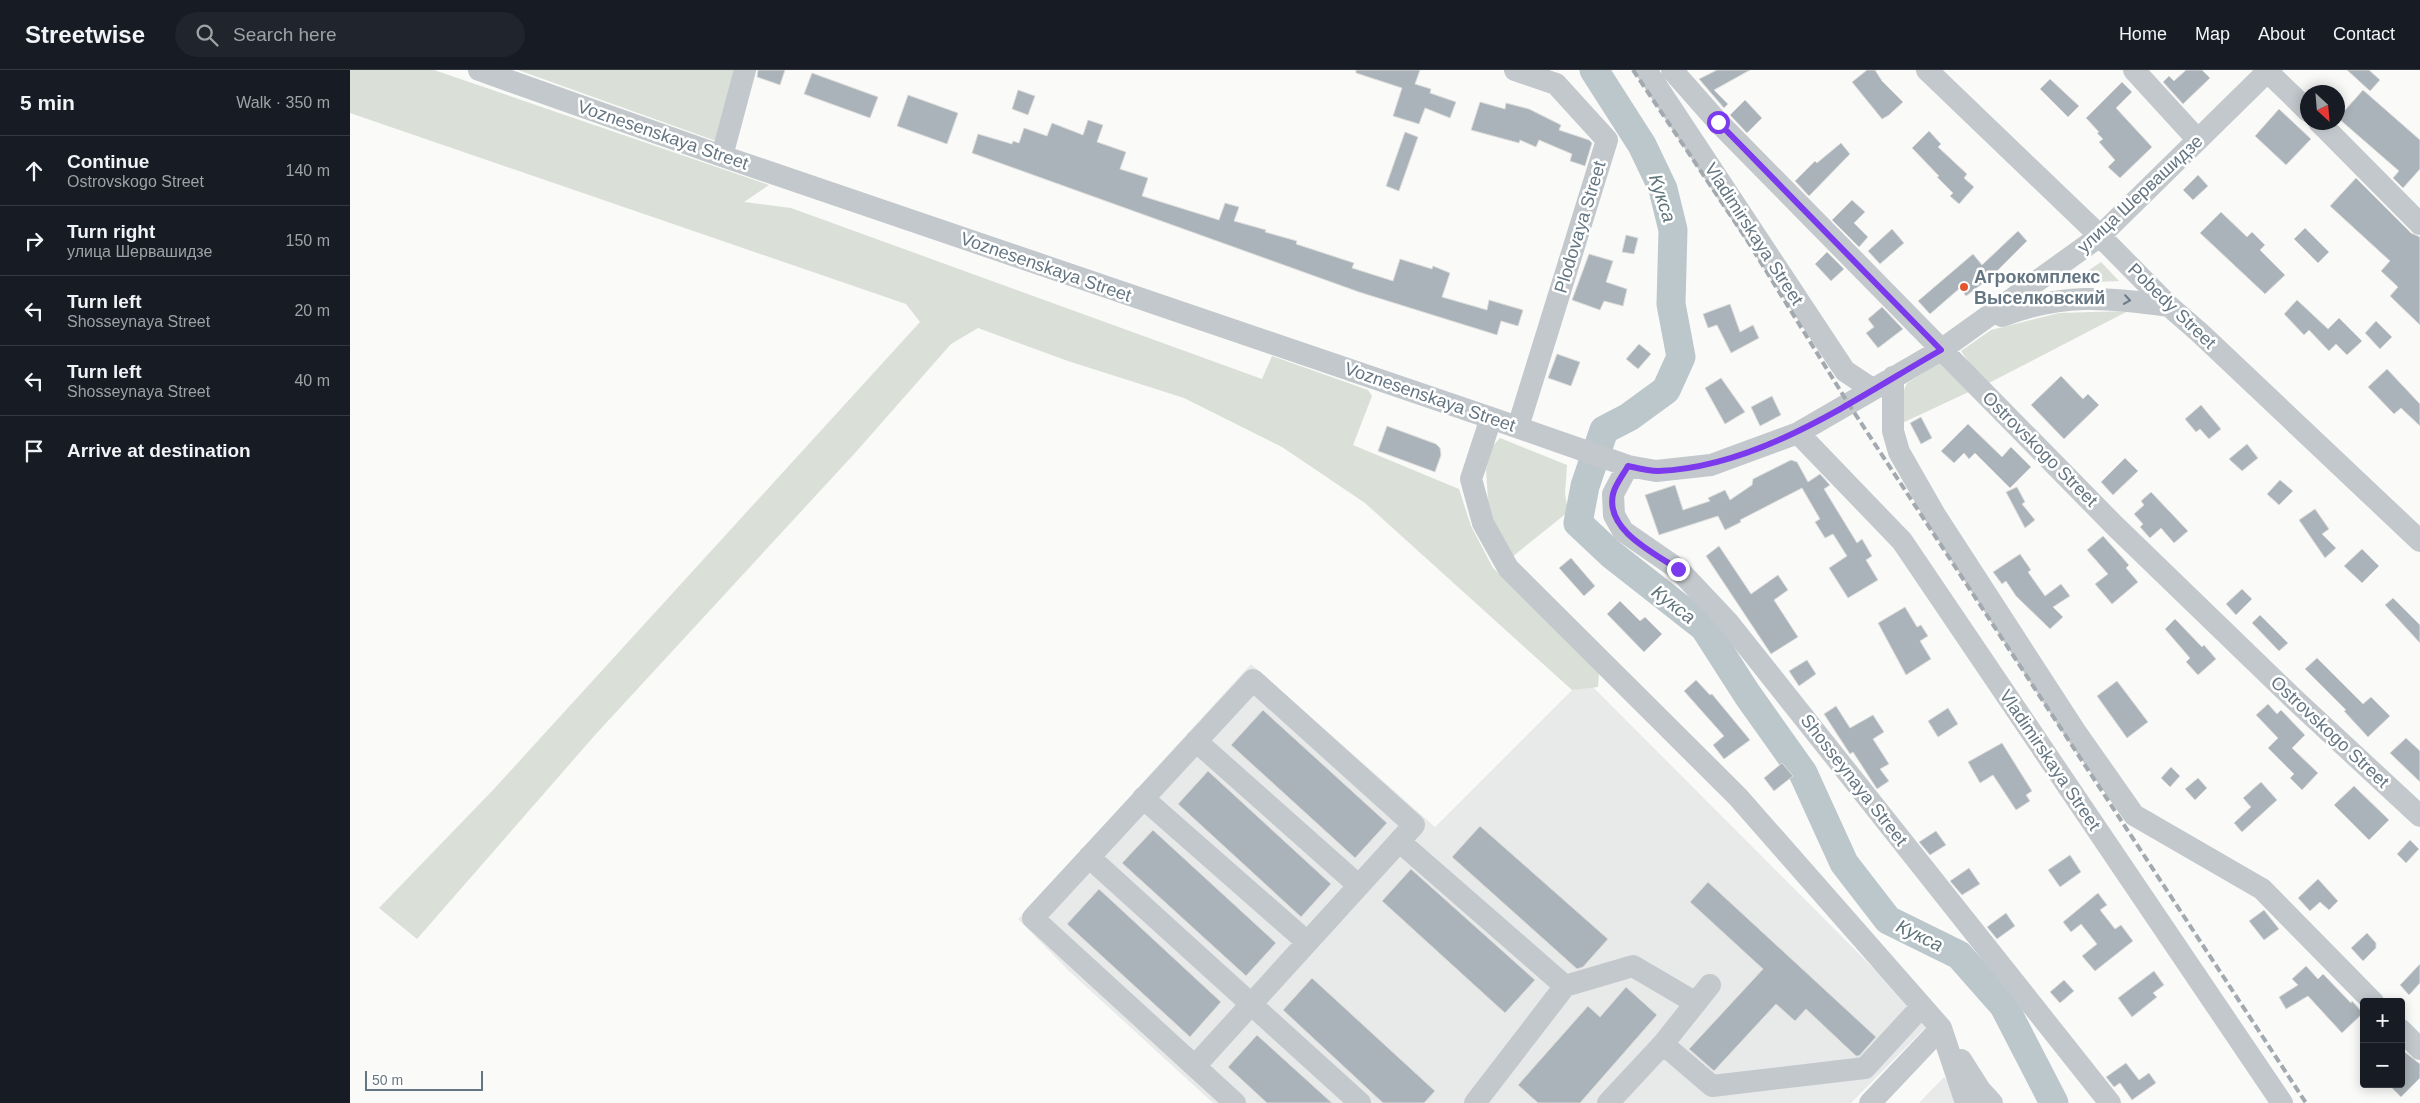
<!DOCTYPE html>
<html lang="en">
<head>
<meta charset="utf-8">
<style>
	body { margin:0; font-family:Helvetica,sans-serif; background:#20242c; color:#f1f3f6 }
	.controls { position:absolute; right:15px; bottom:15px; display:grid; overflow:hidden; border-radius:5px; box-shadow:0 2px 12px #0003 }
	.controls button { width:45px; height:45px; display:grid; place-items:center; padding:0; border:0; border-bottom:1px solid #363941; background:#171b24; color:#f1f3f6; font:25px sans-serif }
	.compass { position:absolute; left:1950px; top:15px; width:45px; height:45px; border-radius:50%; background:#171b24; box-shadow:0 2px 12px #0003; rotate:154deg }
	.scale { position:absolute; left:15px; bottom:12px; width:118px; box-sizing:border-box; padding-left:5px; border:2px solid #657683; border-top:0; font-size:14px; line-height:18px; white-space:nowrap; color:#657683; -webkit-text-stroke:4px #fff; paint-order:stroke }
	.stop { position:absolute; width:15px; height:15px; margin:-11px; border:4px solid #7c3aed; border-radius:50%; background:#fff }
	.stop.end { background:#7c3aed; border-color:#fff; box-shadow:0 1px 5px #0008 }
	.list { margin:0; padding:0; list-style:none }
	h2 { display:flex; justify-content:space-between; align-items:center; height:65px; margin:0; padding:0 20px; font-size:21px }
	h2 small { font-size:16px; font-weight:400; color:#9ea1a6 }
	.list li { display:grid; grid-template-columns:32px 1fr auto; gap:15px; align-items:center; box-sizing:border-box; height:70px; padding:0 20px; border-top:1px solid #363941 }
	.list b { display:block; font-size:19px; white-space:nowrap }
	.list p { margin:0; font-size:16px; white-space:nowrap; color:#9ea1a6 }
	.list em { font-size:16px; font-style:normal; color:#9ea1a6 }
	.icon { flex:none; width:28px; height:28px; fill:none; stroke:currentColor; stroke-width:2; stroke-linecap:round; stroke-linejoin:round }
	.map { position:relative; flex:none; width:2070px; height:1033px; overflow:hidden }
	header { display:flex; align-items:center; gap:30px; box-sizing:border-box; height:70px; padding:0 25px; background:#171b24; border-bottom:1px solid #363941 }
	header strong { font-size:24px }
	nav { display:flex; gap:28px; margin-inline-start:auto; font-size:18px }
	.search { width:350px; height:45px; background:#20242c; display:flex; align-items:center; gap:12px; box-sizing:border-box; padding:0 18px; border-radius:28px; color:#9ea1a6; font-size:19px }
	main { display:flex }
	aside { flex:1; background:#171b24 }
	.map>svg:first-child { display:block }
</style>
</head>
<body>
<header>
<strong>Streetwise</strong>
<div class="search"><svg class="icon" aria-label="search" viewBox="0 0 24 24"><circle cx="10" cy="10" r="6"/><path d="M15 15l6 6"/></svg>Search here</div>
<nav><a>Home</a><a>Map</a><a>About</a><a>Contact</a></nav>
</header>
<main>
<aside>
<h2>5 min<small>Walk · 350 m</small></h2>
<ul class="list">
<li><svg class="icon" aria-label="ahead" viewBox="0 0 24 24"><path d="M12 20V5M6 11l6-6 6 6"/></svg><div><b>Continue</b><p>Ostrovskogo Street</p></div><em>140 m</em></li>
<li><svg class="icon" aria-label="right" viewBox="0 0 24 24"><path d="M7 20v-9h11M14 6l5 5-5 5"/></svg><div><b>Turn right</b><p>улица Шервашидзе</p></div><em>150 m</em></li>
<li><svg class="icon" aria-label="left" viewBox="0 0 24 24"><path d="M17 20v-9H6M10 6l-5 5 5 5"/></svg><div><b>Turn left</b><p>Shosseynaya Street</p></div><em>20 m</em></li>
<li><svg class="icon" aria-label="left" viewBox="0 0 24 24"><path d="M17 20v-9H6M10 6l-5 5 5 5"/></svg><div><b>Turn left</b><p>Shosseynaya Street</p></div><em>40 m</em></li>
<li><svg class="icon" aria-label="arrive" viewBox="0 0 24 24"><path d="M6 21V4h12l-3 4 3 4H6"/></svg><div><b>Arrive at destination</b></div></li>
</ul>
</aside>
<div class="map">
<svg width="2070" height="1033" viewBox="0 0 2070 1033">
	<rect width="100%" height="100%" fill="#fafaf8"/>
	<path fill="#e8e9e9" d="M901 594 1085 757 1222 620 1242 616 1579 954 1501 1033H863L719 901 668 849Z
		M1594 1007 1617 1033H1569Z"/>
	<path fill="#dadfd7" d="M0 0H84L419 115 394 132 441 138 912 309 922 286 1018 320 1022 326 1003 375 1109 419 1121 456 1143 498 1249 602 1248 617 1222 620 1015 433 932 377 834 328 718 291 628 258 601 274 505 383 245 665 67 869 29 838 143 720 570 252 556 234 0 43Z
		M168 0H387L366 71Z
		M1751 192 1769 211 1720 213Z
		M1778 241 1635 315 1611 281 1641 260 1709 243Z
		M1594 290 1623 320 1548 355 1551 327 1557 313Z
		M1150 368 1217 395 1215 424 1218 442 1162 487 1139 444 1136 400 1141 378Z"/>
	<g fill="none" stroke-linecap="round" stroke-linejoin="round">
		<path stroke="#bbc7cb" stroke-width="29" d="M1244 0 1292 75 1313 119 1323 160 1321 234 1331 287 1316 320 1279 347 1254 360 1235 416 1228 453 1261 484 1354 557 1397 624 1453 703 1494 793 1538 850 1609 885 1654 936 1704 1033"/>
	</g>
	<path fill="#aab3b9" stroke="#dcdcda" d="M408 0H435L430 15 407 7Z
		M1006 0H1070L1065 14 1081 19 1080 23 1106 32 1100 48 1075 38 1069 54 1043 46 1052 18 1006 3Z
		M1367 0H1400L1364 20 1378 34 1374 38 1349 9Z
		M1517 0H1525L1532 11 1553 32 1539 45 1532 49 1502 12Z
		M1836 0H1852L1860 8 1833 34 1813 12 1819 6 1824 11Z
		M1997 0H2019L2030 10 2020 21Z
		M462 3 528 27 520 48 454 24Z
		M1700 9 1729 36 1718 47 1690 19Z
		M1772 12 1782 22 1766 38 1802 77 1770 108 1758 97 1765 90 1749 72 1753 69 1747 63 1749 62 1736 48Z
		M668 20 685 26 678 45 662 39Z
		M2013 20 2070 70V99L2053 118 2043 108 2049 101 1988 48Z
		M558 25 608 43 597 74 547 56Z
		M1395 30 1412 48 1397 63 1380 45Z
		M1130 32 1155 39 1156 33 1179 39 1211 55 1209 60 1239 70 1242 73 1235 96 1220 91 1222 84 1189 70 1186 77 1170 70 1169 73 1121 60Z
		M1929 39 1961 69 1936 95 1905 66Z
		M738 50 753 55 747 72 776 82 770 99 798 108 792 126 869 150 875 133 889 137 884 151 916 160 915 162 947 171 946 174 1004 193 1002 198 1043 211 1050 189 1082 199 1083 196 1100 203 1092 227 1137 240 1139 230 1173 240 1168 256 1151 251 1147 265 1009 222 622 83 628 64 662 74 663 71 669 73 674 58 697 66 702 53 733 65Z
		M1579 61 1591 74 1588 77 1617 104 1614 108 1624 117 1609 134 1600 126 1603 123 1587 107 1589 106 1562 78Z
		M1055 62 1068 67 1049 121 1036 116Z
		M1491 73 1500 84 1459 126 1445 111 1465 91 1467 93Z
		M1848 105 1858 116 1843 130 1833 120Z
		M2006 108 2061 163 2070 167V255L2040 226 2048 217 2031 201 2040 191 1980 136Z
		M1502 130 1515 142 1504 153 1518 167 1509 177 1482 150Z
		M1871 142 1897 167 1902 162 1915 175 1910 180 1935 205 1915 224 1850 163Z
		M1955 158 1979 182 1968 193 1944 169Z
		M1542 159 1554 173 1530 194 1518 181Z
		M1668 161 1677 171 1641 207 1616 226 1610 218 1580 244 1568 231 1623 184 1632 195Z
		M1276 165 1288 168 1284 184 1272 182Z
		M1477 182 1494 199 1481 211 1465 194Z
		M1239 184 1263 191 1256 212 1277 219 1273 236 1254 231 1250 240 1222 230Z
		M1947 230 1978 259 1989 248 2012 271 1997 285 1986 274 1979 281 1959 260 1954 265 1934 244Z
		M1380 234 1390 262 1403 255 1409 268 1381 283 1367 255 1358 258 1353 244Z
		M1532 237 1553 259 1528 278 1516 263 1524 257 1518 249Z
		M2026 251 2042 267 2030 279 2015 263Z
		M1289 274 1301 284 1288 299 1276 289Z
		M1207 284 1230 292 1221 316 1198 308Z
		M2037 299 2070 334V356L2051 338 2044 344 2018 317Z
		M1711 306 1733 329 1738 324 1749 335 1714 369 1681 335Z
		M1371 308 1395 342 1375 354 1355 318Z
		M1422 326 1431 345 1410 356 1401 337Z
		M1851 335 1871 359 1859 369 1850 359 1846 362 1835 349Z
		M1571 347 1582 368 1571 374 1560 353Z
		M1618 354 1652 387 1661 377 1681 397 1660 418 1625 383 1619 389 1614 383 1604 393 1591 381Z
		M1037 356 1086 374 1090 378 1091 385 1085 402 1028 381Z
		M1897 374 1908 388 1892 401 1879 389Z
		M1775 388 1788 401 1763 425 1751 412Z
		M1441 390 1447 392 1458 412 1470 404 1480 415 1474 419 1507 473 1512 469 1522 486 1516 490 1528 510 1498 528 1479 498 1497 486 1483 464 1475 468 1465 452 1470 449 1452 418 1390 450 1391 452 1375 460 1368 446 1309 465 1295 425 1325 415 1333 440 1360 431 1358 428 1375 420 1380 430 1402 415 1403 409Z
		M1930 410 1943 421 1929 435 1917 424Z
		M1667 417 1675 432 1672 434 1685 450 1675 458 1656 422Z
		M1801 422 1838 461 1824 473 1811 458 1800 468 1790 457 1793 454 1784 444 1794 435 1791 431Z
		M1965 439 1979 459 1972 464 1986 478 1975 488 1949 450Z
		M1753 466 1779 495 1776 498 1788 512 1762 534 1745 514 1758 504 1737 480Z
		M1369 476 1401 524 1428 505 1438 520 1424 530 1448 567 1421 584 1356 486Z
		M2012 479 2029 496 2012 513 1994 496Z
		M1670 484 1681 500 1678 502 1695 526 1711 514 1720 526 1703 537 1713 547 1700 559 1666 526 1656 511 1652 514 1643 502Z
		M1221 488 1245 516 1234 526 1209 498Z
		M1892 519 1902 529 1886 545 1876 534Z
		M2043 528 2070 555V573L2035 535Z
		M1270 531 1290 551 1295 547 1312 564 1294 582 1257 544Z
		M1555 537 1567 557 1571 555 1578 566 1570 571 1581 589 1556 605 1528 553Z
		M1910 545 1938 573 1929 581 1902 553Z
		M1825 549 1852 577 1854 575 1866 589 1848 605 1836 592 1840 588 1815 559Z
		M1967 588 2013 634 2021 627 2040 646 2018 667 1994 641 1996 640 1955 599Z
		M1457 590 1466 604 1449 616 1439 601Z
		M1346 610 1360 625 1362 624 1400 670 1374 689 1363 675 1374 666 1334 621Z
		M1767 611 1798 652 1777 668 1747 626Z
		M1918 634 1927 644 1931 640 1955 665 1942 678 1968 703 1952 720 1940 708 1944 704 1918 678 1928 668 1906 645Z
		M1486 636 1500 658 1523 645 1534 662 1523 669 1539 694 1530 699 1539 711 1527 719 1503 682 1500 684 1474 644Z
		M1598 638 1608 654 1588 667 1578 651Z
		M913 640 1037 753 1005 788 881 675Z
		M2056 668 2070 681V712L2040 683Z
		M1652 673 1682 721 1676 725 1680 731 1666 740 1643 705 1630 713 1618 692Z
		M1432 693 1443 706 1424 721 1414 708Z
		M1821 697 1830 706 1820 717 1811 708Z
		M858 701 981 814 951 847 828 734Z
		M1848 708 1857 718 1845 730 1835 719Z
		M1911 712 1927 730 1892 762 1884 753 1901 737 1893 728Z
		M2004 716 2039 750 2019 770 1984 735Z
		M1130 756 1258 869 1233 897 1227 899 1102 787Z
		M803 760 926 873 896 906 772 793Z
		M1586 761 1596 775 1580 785 1569 772Z
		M2060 770 2069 779 2056 793 2047 784Z
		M1720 785 1731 802 1710 817 1698 800Z
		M1619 798 1630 814 1612 825 1600 811Z
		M1061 799 1185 910 1155 943 1032 831Z
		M1968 809 1988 831 1979 840 1970 832 1960 841 1948 828Z
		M1358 812 1526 967 1509 986H1506L1456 939 1445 951 1426 934 1364 1001 1339 979 1413 899 1340 832Z
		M749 819 871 932 840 967 717 854Z
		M1748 823 1757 835 1750 840 1765 859 1771 855 1783 871 1745 901 1732 886 1747 874 1731 854 1721 862 1713 852Z
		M1914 840 1929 859 1914 870 1899 851Z
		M1656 843 1665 856 1647 869 1637 857Z
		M2017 863 2026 873V878L2013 891 2001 878Z
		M2070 894V913L2059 925 2050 915Z
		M1956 896 1968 909 1973 904 2001 933 2002 931 2013 943 1992 963 1958 926 1936 939 1929 927 1948 915 1942 909Z
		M1804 901 1814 915 1803 923 1807 927 1782 947 1768 928Z
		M962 908 1085 1021 1074 1033H1033L933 940Z
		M1714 910 1724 921 1710 933 1700 922Z
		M1276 917 1307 945 1230 1033H1188L1168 1015 1238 936 1250 947Z
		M907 965 982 1033H917L878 997Z
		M2051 979 2070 994V1008L2051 1027 2042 1018 2046 1014H2051Z
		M1776 993 1789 1010 1799 1003 1806 1013 1782 1030 1770 1013 1764 1017 1756 1007Z"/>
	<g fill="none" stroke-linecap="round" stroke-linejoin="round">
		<path stroke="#c3c8cc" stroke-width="22" d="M129 0 372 86 1141 348 1278 396 1306 401 1361 395 1448 363 1591 280 1750 166 1919 0
			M1165 0 1206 14 1257 70 1168 357
			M1296 0 1495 301 1522 319
			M1322 0 1368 52 1765 456 1945 630 2070 746
			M1577 0 1750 166 1819 236 1850 263 2070 471
			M1784 0 1848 70
			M1918 2 1958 41
			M1969 52 2070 154
			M372 86 395 0
			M1652 246C1712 223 1757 227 1819 236
			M1543 307V361L1549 382 1585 445 1725 661 1784 745 1912 819 2023 932
			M1141 348 1121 409 1133 453 1158 498 1388 727 1591 958 1616 1033
			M1448 363 1552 471 1932 1033
			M1278 396 1263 424 1264 445 1273 461 1328 499 1378 552 1760 1033
			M846 671 1008 815
			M793 728 957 872
			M1050 772 1215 916
			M739 787 1010 1033
			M2051 960 2070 979
			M1313 974 1362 1016 1515 998 1572 936
			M1611 990 1630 1020 1642 1033
			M845 996 1064 755 903 610 683 848 885 1033
			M1125 1033 1215 916 1283 896 1346 933
			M1258 1033 1313 974 1360 915
			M1520 1033 1591 958"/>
		<path stroke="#a2aab0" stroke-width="4" stroke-dasharray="8 4" stroke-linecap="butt" d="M1283 0 1397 170 1498 333 1956 1033"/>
	</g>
	<defs><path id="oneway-chevron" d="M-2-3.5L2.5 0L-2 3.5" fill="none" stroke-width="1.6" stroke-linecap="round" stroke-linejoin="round" transform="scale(1.25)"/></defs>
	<use stroke="#6a7a87" href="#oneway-chevron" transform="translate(1777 230) rotate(8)"/>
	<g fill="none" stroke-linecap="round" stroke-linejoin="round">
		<path stroke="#7c3aed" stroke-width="6" d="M1328 499C1304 483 1255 460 1263 424 1265 415 1273 405 1278 396 1287 398 1298 401 1308 401 1410 397 1505 329 1591 280L1368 52"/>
	</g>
	<circle fill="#e4572e" stroke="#fff" stroke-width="2" cx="1614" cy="217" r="5"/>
	<g text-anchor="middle" stroke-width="5" stroke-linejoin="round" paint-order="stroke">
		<g font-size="18" fill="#657683" stroke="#fff">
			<text transform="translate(313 65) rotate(19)" y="6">Voznesenskaya Street</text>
			<text transform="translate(1790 124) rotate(-43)" y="6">улица Шервашидзе</text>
			<text transform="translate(1230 157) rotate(-73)" y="6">Plodovaya Street</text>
			<text transform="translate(1404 164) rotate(57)" y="6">Vladimirskaya Street</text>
			<text transform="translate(696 197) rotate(19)" y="6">Voznesenskaya Street</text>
			<text transform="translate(1822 236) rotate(44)" y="6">Pobedy Street</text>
			<text transform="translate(1080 327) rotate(19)" y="6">Voznesenskaya Street</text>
			<text transform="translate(1690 379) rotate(45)" y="6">Ostrovskogo Street</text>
			<text transform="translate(1980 662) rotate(43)" y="6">Ostrovskogo Street</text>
			<text transform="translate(1700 690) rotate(56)" y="6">Vladimirskaya Street</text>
			<text transform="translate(1504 710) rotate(52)" y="6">Shosseynaya Street</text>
		</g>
		<g font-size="18" font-weight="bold" fill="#657683" stroke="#fff" text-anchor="start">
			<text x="1624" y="213">Агрокомплекс<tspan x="1624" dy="21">Выселковский</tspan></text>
		</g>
		<g font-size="19" font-style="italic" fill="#60757c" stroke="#fff">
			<text transform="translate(1313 128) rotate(72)" y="7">Кукса</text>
			<text transform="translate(1324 534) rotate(38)" y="7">Кукса</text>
			<text transform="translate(1570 865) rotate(26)" y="7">Кукса</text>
		</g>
	</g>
</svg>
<div class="controls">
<button>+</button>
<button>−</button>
</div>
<svg class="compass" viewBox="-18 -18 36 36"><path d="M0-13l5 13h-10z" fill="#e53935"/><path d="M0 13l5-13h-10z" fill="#9ea1a6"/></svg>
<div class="scale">50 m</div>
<div class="stop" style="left:1368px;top:52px"></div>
<div class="stop end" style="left:1328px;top:499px"></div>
</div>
</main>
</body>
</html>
